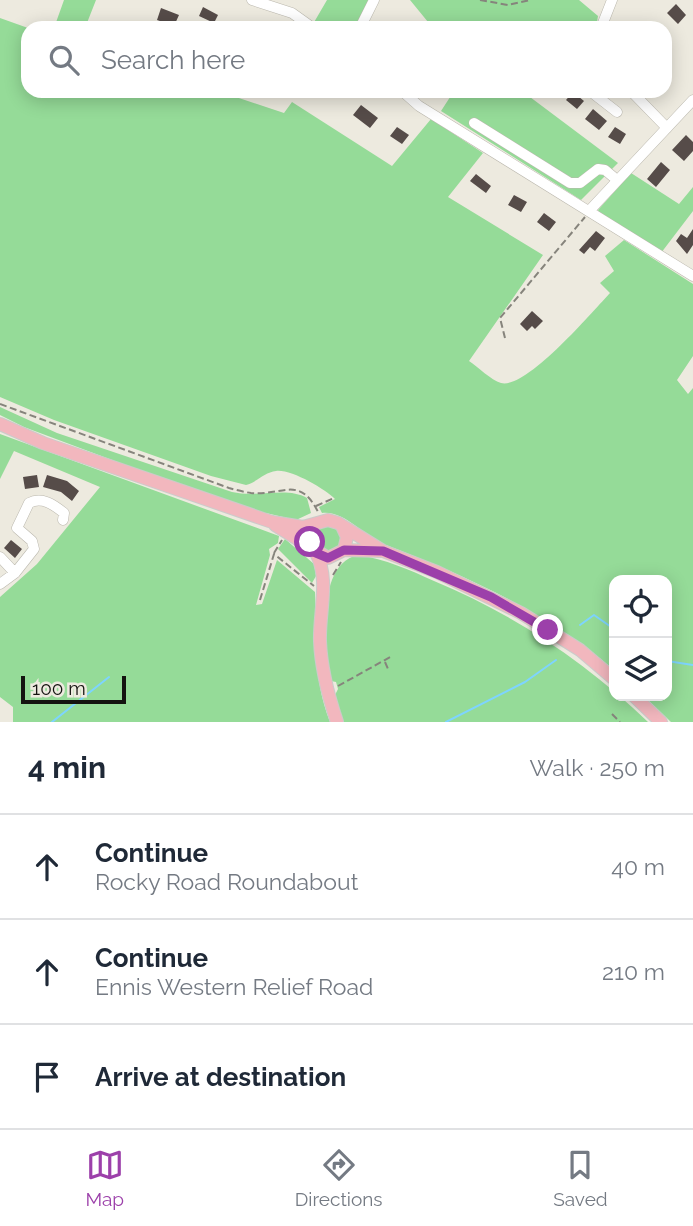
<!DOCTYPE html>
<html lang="en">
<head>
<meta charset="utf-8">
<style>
	body { margin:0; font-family:Raleway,sans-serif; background:#f2f2f3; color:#1f2937 }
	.controls { position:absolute; right:21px; bottom:21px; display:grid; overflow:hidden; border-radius:14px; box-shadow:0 4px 18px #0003 }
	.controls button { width:63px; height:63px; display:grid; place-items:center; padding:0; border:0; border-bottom:2px solid #e0e1e3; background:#fff; color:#1f2937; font:35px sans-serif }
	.scale { position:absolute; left:21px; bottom:18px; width:105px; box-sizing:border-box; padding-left:7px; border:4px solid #141310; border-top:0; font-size:19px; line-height:24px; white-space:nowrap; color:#141310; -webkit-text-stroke:5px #edeadf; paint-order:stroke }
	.stop { position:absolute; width:21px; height:21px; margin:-16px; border:5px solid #9c40aa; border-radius:50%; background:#fff }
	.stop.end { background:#9c40aa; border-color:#fff; box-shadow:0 2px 7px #0008 }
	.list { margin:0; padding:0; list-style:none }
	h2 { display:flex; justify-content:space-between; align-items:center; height:91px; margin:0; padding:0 28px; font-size:30px }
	h2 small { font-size:23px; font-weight:400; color:#747a83 }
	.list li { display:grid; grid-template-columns:46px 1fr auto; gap:21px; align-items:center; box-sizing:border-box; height:105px; padding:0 28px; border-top:2px solid #e0e1e3 }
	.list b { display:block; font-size:26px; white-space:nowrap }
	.list p { margin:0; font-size:23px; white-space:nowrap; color:#747a83 }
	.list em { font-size:23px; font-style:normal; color:#747a83 }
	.icon { flex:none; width:38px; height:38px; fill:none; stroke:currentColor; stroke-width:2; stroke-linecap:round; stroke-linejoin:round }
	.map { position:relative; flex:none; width:693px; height:722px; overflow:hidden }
	.search { position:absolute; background:#fff; box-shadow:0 4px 18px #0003; left:21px; right:21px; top:21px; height:77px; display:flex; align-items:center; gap:18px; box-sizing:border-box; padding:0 24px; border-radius:21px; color:#747a83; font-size:26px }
	.sheet { height:406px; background:#fff }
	nav { display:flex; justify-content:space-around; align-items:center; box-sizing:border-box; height:98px; border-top:2px solid #e0e1e3; background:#fff; font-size:19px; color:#747a83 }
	nav a { display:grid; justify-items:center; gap:4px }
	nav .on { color:#9c40aa }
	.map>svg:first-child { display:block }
</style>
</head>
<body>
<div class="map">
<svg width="693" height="722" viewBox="0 0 693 722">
	<rect width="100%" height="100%" fill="#edeadf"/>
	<path fill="#95db98" d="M64 0H96L85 28H54Z
		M327 0H369L354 28H322L313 24Z
		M410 0H579L598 16 596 28H423L428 22Z
		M0 18 28 28V91H218L284 113 292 102 392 166 431 119 483 153 448 197 543 255 469 361C478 367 491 380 501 383 526 390 593 311 610 293L600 283 614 271 605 256 624 240 693 284V356L677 380 688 394 693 388V722H671L644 696H667V580H614V670C546 612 469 577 386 545L382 546C365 535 343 510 322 513L319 507 335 499C325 489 291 469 276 471 265 472 257 482 246 485L211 476 54 420 0 397Z
		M454 91H522L618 163 581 200 441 111Z
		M631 173 679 204 693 187V211L661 253 600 215 598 210Z
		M0 407 57 433 232 492C259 498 287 486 307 498L311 513 296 520 266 513 264 517 24 427 0 415Z
		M0 434 279 536 278 543 269 549 270 555 256 605 262 604 277 560 315 592C317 641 312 674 330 722H13V707L0 697V597L37 564 100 487 14 451 0 479Z
		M324 524 340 529 343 542 331 554 315 545C313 535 315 530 324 524Z
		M285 539 314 564 316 576 312 583 278 549Z
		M358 555C385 559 410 570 434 581 516 615 588 664 648 722H342L335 695 338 689 336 682 331 681C325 648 315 564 358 555Z"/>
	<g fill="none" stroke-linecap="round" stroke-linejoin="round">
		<path stroke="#7ed4ff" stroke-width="2" d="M580 625 594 615 614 629
			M667 661 693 665
			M52 722 109 677
			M446 722 525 682 556 660"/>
	</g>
	<path fill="#564c49" d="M676 4 686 15 678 24 667 13Z
		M203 7 218 15 214 23 199 16Z
		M161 8 179 15 174 26 157 20Z
		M573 92 584 101 577 109 566 100Z
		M361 105 378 118 370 128 353 115Z
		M593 109 607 121 599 130 585 119Z
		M397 127 409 135 402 144 390 136Z
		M615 127 626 134 620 144 608 137Z
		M686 135 693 142V151L684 161 672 150Z
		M661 162 670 170 656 187 647 179Z
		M476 174 491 186 486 193 470 181Z
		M514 195 527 202 521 212 508 205Z
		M544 213 556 222 549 231 537 222Z
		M693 229V245L687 254 676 241 681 234 687 238Z
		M596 231 605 238 595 251 590 247 584 254 579 250Z
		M532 311 543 321 535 329 532 326 527 331 520 324Z
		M37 475 39 487 25 489 23 477Z
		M47 475 67 481 79 491 72 501 61 492 43 487Z
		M11 540 22 549 15 558 4 548Z"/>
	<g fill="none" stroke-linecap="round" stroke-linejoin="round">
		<g stroke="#bbb8ae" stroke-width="11">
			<path id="minor" d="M252 0 292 13 313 28
				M360 28 374 0
				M601 28 612 0
				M402 91 419 106 693 276
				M590 91 617 112
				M631 91 667 128
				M474 123 570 183H580L598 169 605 170 617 180
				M589 211 693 100
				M0 557 15 573
				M0 584 15 573 34 549 32 541 17 528 29 503C42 496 54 505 64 513L63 520"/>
		</g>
		<g stroke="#cbcbca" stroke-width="14">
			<path id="major" d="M0 424 43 443 272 522 303 527 328 520 338 523 383 551 437 572 521 613 580 650 614 679
				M275 525 328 558 344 550 347 537 342 526
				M344 550 383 551
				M316 553C330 579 319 612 320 641 321 669 328 695 337 722
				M634 696 661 722"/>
		</g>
		<path stroke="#86847c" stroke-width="2" stroke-dasharray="7 3.5" stroke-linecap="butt" d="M480 0 508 5 530 0
			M505 338 500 318 585 217
			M0 404 229 488C236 490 244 492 251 493 283 496 300 474 319 514
			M316 506 334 498
			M274 553 282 540
			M333 575 341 562
			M260 600 274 554 314 586
			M385 662 388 669
			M338 686 392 656
			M612 714 620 722"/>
		<use href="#minor" stroke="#fff" stroke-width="10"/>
		<use href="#major" stroke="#f2b7be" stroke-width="12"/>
	</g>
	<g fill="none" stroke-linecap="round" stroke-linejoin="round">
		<path stroke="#9c40aa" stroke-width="9" d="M310 542 316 553 328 558 344 550 383 551 491 597 548 630"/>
	</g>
</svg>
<div class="controls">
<button><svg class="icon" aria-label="locate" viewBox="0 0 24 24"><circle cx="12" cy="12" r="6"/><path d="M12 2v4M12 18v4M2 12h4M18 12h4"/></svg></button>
<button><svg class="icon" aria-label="layers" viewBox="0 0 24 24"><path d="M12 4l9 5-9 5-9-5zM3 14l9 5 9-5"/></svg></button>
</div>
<div class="scale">100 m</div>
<div class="stop" style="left:310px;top:542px"></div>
<div class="stop end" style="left:548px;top:630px"></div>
<div class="search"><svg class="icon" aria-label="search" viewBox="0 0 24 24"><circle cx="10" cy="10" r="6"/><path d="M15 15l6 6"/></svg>Search here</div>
</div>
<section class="sheet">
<h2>4 min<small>Walk · 250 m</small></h2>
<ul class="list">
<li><svg class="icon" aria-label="ahead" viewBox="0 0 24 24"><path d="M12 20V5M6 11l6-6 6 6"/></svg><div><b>Continue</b><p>Rocky Road Roundabout</p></div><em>40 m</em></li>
<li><svg class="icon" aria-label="ahead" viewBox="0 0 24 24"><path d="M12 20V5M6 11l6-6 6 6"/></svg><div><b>Continue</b><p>Ennis Western Relief Road</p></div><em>210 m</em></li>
<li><svg class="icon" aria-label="arrive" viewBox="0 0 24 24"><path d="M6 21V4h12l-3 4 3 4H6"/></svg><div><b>Arrive at destination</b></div></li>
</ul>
</section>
<nav>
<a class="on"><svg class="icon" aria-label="map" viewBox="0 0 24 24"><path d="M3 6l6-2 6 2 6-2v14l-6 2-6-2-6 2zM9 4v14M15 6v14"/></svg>Map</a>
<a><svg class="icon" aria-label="directions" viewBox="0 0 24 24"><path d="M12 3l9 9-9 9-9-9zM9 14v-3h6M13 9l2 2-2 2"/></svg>Directions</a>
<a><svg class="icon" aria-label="saved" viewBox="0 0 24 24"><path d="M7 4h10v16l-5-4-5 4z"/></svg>Saved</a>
</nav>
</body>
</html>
